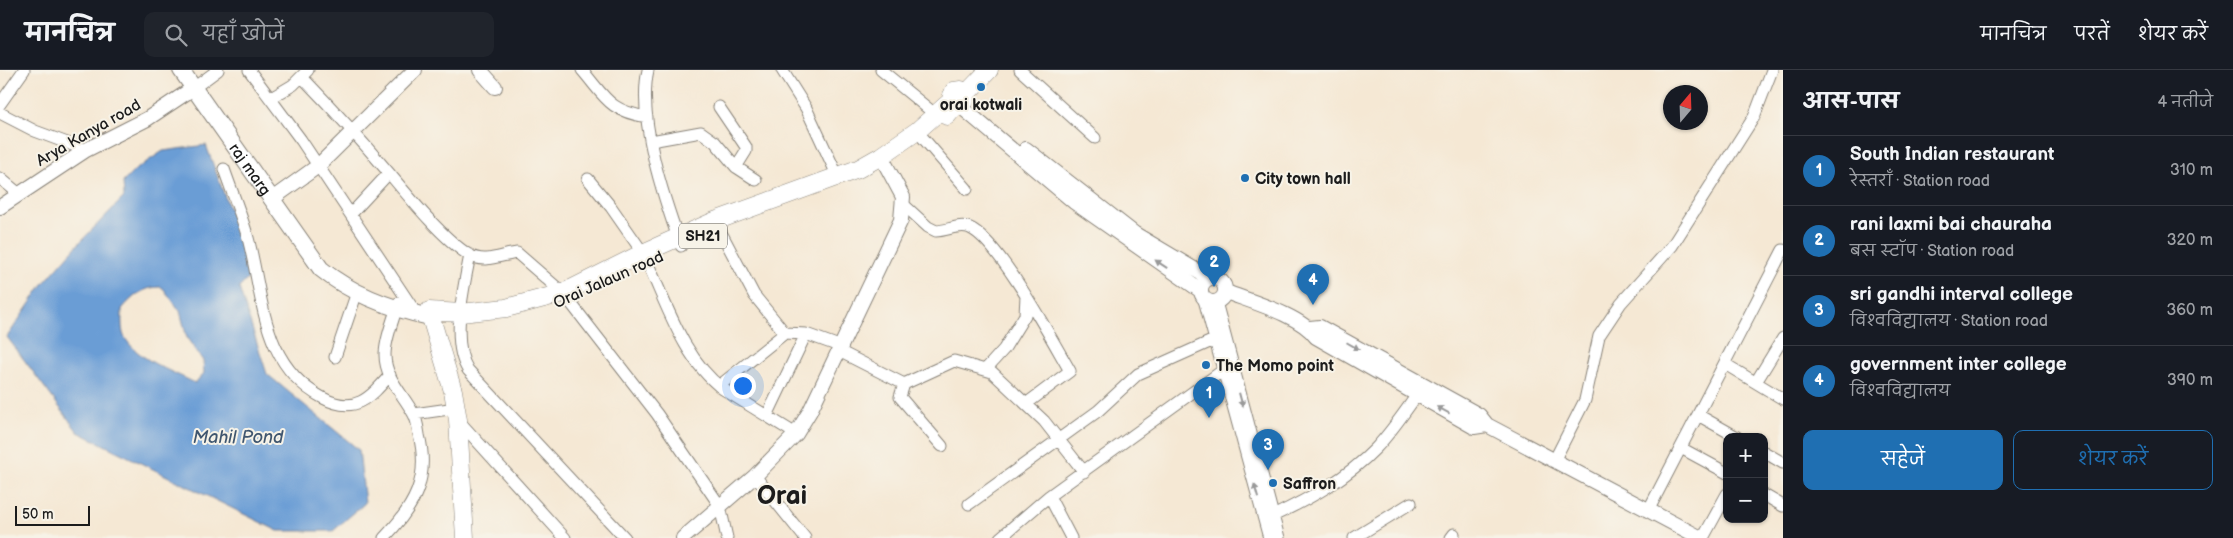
<!DOCTYPE html>
<html lang="hi">
<head>
<meta charset="utf-8">
<style>
	body { margin:0; font-family:"Balsamiq Sans","Playpen Sans Deva",sans-serif; background:#20242c; color:#f1f3f6 }
	.controls { position:absolute; right:15px; bottom:15px; display:grid; overflow:hidden; border-radius:10px; box-shadow:0 1px 4px #0004 }
	.controls button { width:45px; height:45px; display:grid; place-items:center; padding:0; border:0; border-bottom:1px solid #363941; background:#171b24; color:#f1f3f6; font:25px sans-serif }
	.compass { position:absolute; left:1663px; top:15px; width:45px; height:45px; border-radius:50%; background:#171b24; box-shadow:0 1px 4px #0004; rotate:19deg }
	.scale { position:absolute; left:15px; bottom:12px; width:75px; box-sizing:border-box; padding-left:5px; border:2px solid #1c1c1c; border-top:0; font-size:14px; line-height:18px; white-space:nowrap; color:#1c1c1c; -webkit-text-stroke:4px #f7f3e8; paint-order:stroke }
	.you { position:absolute; left:742px; top:315px; width:18px; height:18px; margin:-12px; border:4px solid #fff; border-radius:50%; background:#1a73e8; box-shadow:0 0 0 8px #1a73e833 }
	.badge { display:grid; place-items:center; width:32px; height:32px; border-radius:50%; background:#1f6fb2; color:#fff; font-size:16px; font-weight:700 }
	.pin { position:absolute; translate:-50% -41px; filter:drop-shadow(0 1px 2px #0008) }
	.pin::after { content:''; position:absolute; top:26px; width:18px; height:15px; background:inherit; clip-path:polygon(0 0,100% 0,50% 100%) }
	.list { margin:0; padding:0; list-style:none }
	h2 { display:flex; justify-content:space-between; align-items:center; height:65px; margin:0; padding:0 20px; font-size:21px }
	h2 small { font-size:16px; font-weight:400; color:#9ea1a6 }
	.list li { display:grid; grid-template-columns:32px 1fr auto; gap:15px; align-items:center; box-sizing:border-box; height:70px; padding:0 20px; border-top:1px solid #363941 }
	.list b { display:block; font-size:19px; white-space:nowrap }
	.list p { margin:0; font-size:16px; white-space:nowrap; color:#9ea1a6 }
	.list em { font-size:16px; font-style:normal; color:#9ea1a6 }
	.actions { display:flex; gap:10px; padding:15px 20px }
	.actions a { flex:1; padding:11px 0; border:1px solid #1f6fb2; border-radius:10px; text-align:center; font-size:18px; color:#1f6fb2 }
	.actions .main { background:#1f6fb2; color:#fff }
	.icon { flex:none; width:28px; height:28px; fill:none; stroke:currentColor; stroke-width:2; stroke-linecap:round; stroke-linejoin:round }
	.map { position:relative; flex:none; width:1783px; height:468px; overflow:hidden }
	header { display:flex; align-items:center; gap:30px; box-sizing:border-box; height:70px; padding:0 25px; background:#171b24; border-bottom:1px solid #363941 }
	header strong { font-size:24px }
	nav { display:flex; gap:28px; margin-inline-start:auto; font-size:18px }
	.search { width:350px; height:45px; background:#20242c; display:flex; align-items:center; gap:12px; box-sizing:border-box; padding:0 18px; border-radius:10px; color:#9ea1a6; font-size:19px }
	main { display:flex }
	aside { flex:1; background:#171b24 }
	.map>svg:first-child { display:block }
</style>
</head>
<body>
<header>
<strong>मानचित्र</strong>
<div class="search"><svg class="icon" aria-label="search" viewBox="0 0 24 24"><circle cx="10" cy="10" r="6"/><path d="M15 15l6 6"/></svg>यहाँ खोजें</div>
<nav><a>मानचित्र</a><a>परतें</a><a>शेयर करें</a></nav>
</header>
<main>
<div class="map">
<svg width="1783" height="468" viewBox="0 0 1783 468">
	<rect width="100%" height="100%" fill="#f7f3e8"/>
	<filter id="ink" filterUnits="userSpaceOnUse"><feTurbulence type="fractalNoise" baseFrequency=".02" numOctaves="2"/><feDisplacementMap in="SourceGraphic" scale="10" xChannelSelector="R" yChannelSelector="G"/><feConvolveMatrix kernelMatrix="1 2 1 2 8 2 1 2 1" color-interpolation-filters="sRGB"/></filter>
	<filter id="wash" filterUnits="userSpaceOnUse"><feTurbulence type="fractalNoise" baseFrequency=".0096" numOctaves="4" result="noise"/><feDisplacementMap in="SourceGraphic" scale="20" xChannelSelector="R" yChannelSelector="G"/><feGaussianBlur stdDeviation="1.12" result="paint"/><feColorMatrix in="noise" values="0 0 0 0 0 0 0 0 0 0 0 0 0 0 0 0 0 1.4 0 .05"/><feComposite in="paint" operator="in"/></filter>
	<g filter="url(#wash)">
		<rect width="100%" height="100%" fill="#f5e8d4"/>
		<path fill="#6a9dd5" stroke="#435c78" fill-rule="evenodd" d="M206 75 253 203 239 218 267 304 359 380 365 433 333 461H278L78 362 7 267 43 214 81 171 124 127 123 112 136 99 163 81ZM160 217 163 218 180 241 187 268 203 291 204 303 195 313C172 301 137 290 124 266 121 259 122 247 122 239 132 227 143 217 160 217Z"/>
	</g>
	<g filter="url(#ink)">
		<g fill="none" stroke-linecap="round" stroke-linejoin="round">
			<g stroke="#888278" stroke-width="13">
				<path id="minor" d="M249 0 301 70 412 237
					M582 0C606 28 609 41 647 47
					M648 0C637 49 664 129 681 176
					M782 0 806 38 838 107
					M881 0 936 45
					M1020 0 1095 68
					M302 7C332 38 361 70 389 103 409 127 443 169 469 185 485 194 501 185 517 183L563 223 657 344 720 436 727 468
					M195 17 218 0
					M271 28 293 15 308 0
					M0 34 24 0
					M719 37 746 77V81L736 97
					M0 43 35 61 86 80
					M923 68 967 119
					M651 71 701 62 715 72 736 97 756 110
					M224 99C232 122 241 144 248 168 264 228 261 295 323 328 355 345 370 328 390 305
					M0 108 18 123
					M588 109 611 137 643 183
					M903 134 928 157 936 161C947 161 960 153 970 158 999 171 1052 270 1070 301L1026 334
					M351 144 389 103
					M715 151 754 225 785 263
					M470 185C464 217 450 272 468 300L625 468
					M647 192C667 235 684 290 723 319L796 364
					M1203 226 1269 468
					M1216 232 1279 468
					M839 281 904 314
					M335 287 357 222
					M1725 294 1783 329
					M985 300 1004 279 1025 245 1026 226
					M1756 312 1783 268
					M719 316 785 263 806 264 842 277
					M414 344 456 338
					M1698 345 1737 367
					M767 346 806 264
					M458 350 565 468
					M942 376 900 327 904 314 954 291 992 302 1044 351 1084 402
					M1681 378 1727 403
					M1764 382 1783 393
					M1554 391 1585 330 1599 266 1621 233 1672 176 1754 47 1772 0
					M755 406 805 468
					M1764 425 1783 436
					M1049 426 1071 468
					M969 434 1098 341 1138 304 1214 270
					M1648 441 1783 180
					M1273 446C1311 428 1347 408 1376 378 1393 360 1407 339 1421 319
					M384 468C414 437 430 409 419 365 418 358 417 349 413 343 403 324 385 308 385 285 385 268 394 249 398 233
					M1000 468 1049 426 1222 301
					M1354 468 1411 433
					M1451 468 1454 464
					M1703 468 1727 424"/>
			</g>
			<g stroke="#888278" stroke-width="16">
				<path id="tertiary" d="M480 0 495 17
					M959 35 1074 132 1201 221
					M1026 79 1135 164 1209 208
					M272 129 318 96 415 0
					M0 137 86 80 147 49 195 17
					M1201 220a12 12 0 1 1 24 0a12 12 0 1 1-24 0Z
					M1226 222C1252 232 1300 245 1316 267L1474 357 1487 355
					M1310 258 1320 257 1479 345 1487 355 1701 468
					M683 468 755 406 796 364 810 341 901 150 903 127 881 86"/>
			</g>
			<g stroke="#888278" stroke-width="18">
				<g id="secondary">
					<path id="s1" d="M181 0 321 199C352 224 392 239 430 247"/>
				</g>
			</g>
			<g stroke="#888278" stroke-width="19">
				<path id="primary" d="M966 24 989 0
					M947 46 957 34 965 31 966 24 961 20 954 21 952 25 953 32 957 34
					M465 468 458 350 453 321 429 241 461 243 506 238 563 223 643 183 715 151 858 99 881 86 917 61 952 30"/>
			</g>
			<use href="#minor" stroke="#fff" stroke-width="11"/>
			<use href="#tertiary" stroke="#fff" stroke-width="14"/>
			<use href="#secondary" stroke="#fff" stroke-width="16"/>
			<use href="#primary" stroke="#fff" stroke-width="18"/>
		</g>
		<defs><path id="oneway-solid" d="M-6-.8H1V-3.2L6.5 0L1 3.2V.8H-6Z" transform="scale(1.25)"/></defs>
		<g fill="#999">
			<use href="#oneway-solid" transform="translate(1161 194) rotate(-146)"/>
			<use href="#oneway-solid" transform="translate(1353 276) rotate(30)"/>
			<use href="#oneway-solid" transform="translate(1241 330) rotate(75)"/>
			<use href="#oneway-solid" transform="translate(1443 340) rotate(-152)"/>
			<use href="#oneway-solid" transform="translate(1256 421) rotate(-106)"/>
		</g>
	</g>
	<g fill="#1f6fb2" stroke="#f7f3e8" stroke-width="2">
		<circle cx="981" cy="17" r="5"/>
		<circle cx="1245" cy="108" r="5"/>
		<circle cx="1206" cy="295" r="5"/>
		<circle cx="1273" cy="413" r="5"/>
	</g>
	<g text-anchor="middle" stroke-width="4" stroke-linejoin="round" paint-order="stroke">
		<rect fill="#f7f3e8" stroke="#5e5c59" stroke-width="1" x="679" y="153.5" width="48" height="25" rx="4"/>
		<g font-size="15" font-weight="bold" fill="#1c1c1c">
			<text x="703" y="171">SH21</text>
		</g>
		<g font-size="16" font-weight="bold" fill="#1c1c1c" stroke="#f7f3e8" text-anchor="start">
			<text x="981" y="40" text-anchor="middle">orai kotwali</text>
			<text x="1255" y="114">City town hall</text>
			<text x="1216" y="301">The Momo point</text>
			<text x="1283" y="419">Saffron</text>
		</g>
		<g font-size="16" fill="#1c1c1c" stroke="#f7f3e8">
			<text transform="translate(88 62) rotate(-30)" y="6">Arya Kanya road</text>
			<text dy="6" stroke="none"><textPath href="#s1" startOffset="121">raj marg</textPath></text>
			<text transform="translate(608 209) rotate(-24)" y="6">Orai Jalaun road</text>
		</g>
		<g font-size="18" font-style="italic" fill="#3f566f" stroke="#f7f3e8">
			<text x="238" y="373">Mahil Pond</text>
		</g>
		<g font-size="26" font-weight="bold" fill="#1c1c1c" stroke="#f7f3e8">
			<text x="782" y="434">Orai</text>
		</g>
	</g>
</svg>
<div class="controls">
<button>+</button>
<button>−</button>
</div>
<svg class="compass" viewBox="-18 -18 36 36"><path d="M0-13l5 13h-10z" fill="#e53935"/><path d="M0 13l5-13h-10z" fill="#9ea1a6"/></svg>
<div class="scale">50 m</div>
<div class="you"></div>
<div class="pin badge" style="left:1209px;top:348px">1</div>
<div class="pin badge" style="left:1214px;top:217px">2</div>
<div class="pin badge" style="left:1268px;top:400px">3</div>
<div class="pin badge" style="left:1313px;top:235px">4</div>
</div>
<aside>
<h2>आस-पास<small>4 नतीजे</small></h2>
<ul class="list">
<li><span class="badge">1</span><div><b>South Indian restaurant</b><p>रेस्तराँ · Station road</p></div><em>310 m</em></li>
<li><span class="badge">2</span><div><b>rani laxmi bai chauraha</b><p>बस स्टॉप · Station road</p></div><em>320 m</em></li>
<li><span class="badge">3</span><div><b>sri gandhi interval college</b><p>विश्वविद्यालय · Station road</p></div><em>360 m</em></li>
<li><span class="badge">4</span><div><b>government inter college</b><p>विश्वविद्यालय</p></div><em>390 m</em></li>
</ul>
<div class="actions"><a class="main">सहेजें</a><a>शेयर करें</a></div>
</aside>
</main>
</body>
</html>
